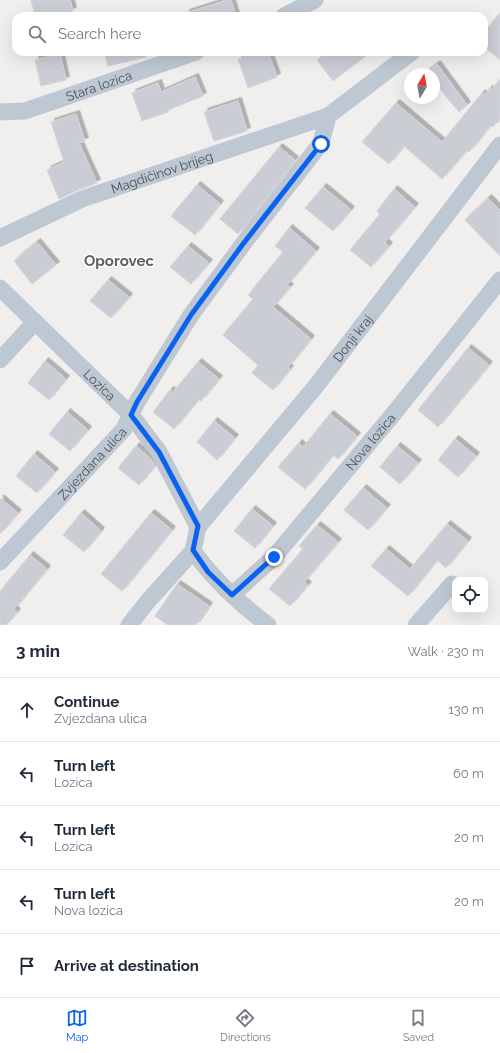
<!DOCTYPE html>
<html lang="en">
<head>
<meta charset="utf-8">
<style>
	body { margin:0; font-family:Raleway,sans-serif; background:#f2f2f3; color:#1f2937 }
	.controls { position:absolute; right:12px; bottom:12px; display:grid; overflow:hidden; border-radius:8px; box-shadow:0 4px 16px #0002 }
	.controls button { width:36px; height:36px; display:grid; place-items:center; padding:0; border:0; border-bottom:1px solid #e0e1e3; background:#fff; color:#1f2937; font:20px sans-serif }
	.compass { position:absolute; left:404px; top:68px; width:36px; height:36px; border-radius:50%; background:#fff; box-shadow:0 4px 16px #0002; rotate:10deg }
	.stop { position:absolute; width:12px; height:12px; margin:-9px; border:3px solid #0a62ef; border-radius:50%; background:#fff }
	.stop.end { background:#0a62ef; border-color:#fff; box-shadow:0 1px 4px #0008 }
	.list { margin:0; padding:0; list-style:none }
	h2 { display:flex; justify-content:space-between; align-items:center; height:52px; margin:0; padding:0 16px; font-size:17px }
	h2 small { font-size:13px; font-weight:400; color:#747a83 }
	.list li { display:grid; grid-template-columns:26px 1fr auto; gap:12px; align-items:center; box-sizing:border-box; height:64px; padding:0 16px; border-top:1px solid #e0e1e3 }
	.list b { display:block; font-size:15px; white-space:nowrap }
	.list p { margin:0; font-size:13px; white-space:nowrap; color:#747a83 }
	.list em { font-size:13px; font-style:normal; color:#747a83 }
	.icon { flex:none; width:22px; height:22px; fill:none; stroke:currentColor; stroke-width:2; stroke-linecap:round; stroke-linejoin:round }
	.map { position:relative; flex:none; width:500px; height:625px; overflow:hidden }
	.search { position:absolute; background:#fff; box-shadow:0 4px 16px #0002; left:12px; right:12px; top:12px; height:44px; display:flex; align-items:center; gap:10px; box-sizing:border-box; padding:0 14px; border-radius:12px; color:#747a83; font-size:15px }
	.sheet { height:372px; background:#fff }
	nav { display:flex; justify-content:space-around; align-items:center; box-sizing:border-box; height:56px; border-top:1px solid #e0e1e3; background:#fff; font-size:11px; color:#747a83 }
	nav a { display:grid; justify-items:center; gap:2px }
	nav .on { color:#0a62ef }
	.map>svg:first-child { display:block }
</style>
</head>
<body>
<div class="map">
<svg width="500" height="625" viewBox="0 0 500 625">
	<defs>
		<filter id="shadow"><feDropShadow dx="3.5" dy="-3.5" stdDeviation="0" flood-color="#0004"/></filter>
	</defs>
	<rect width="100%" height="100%" fill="#f1eeee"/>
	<path fill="#cacdd4" stroke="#d2d4db" filter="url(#shadow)" d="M31 0H70L73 11 55 16H35Z
		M227 0H231L236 16H186V13Z
		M500 13V60L484 47V32Z
		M104 52H145L146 57 108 66Z
		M259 52H268L277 77 248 88 238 59Z
		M328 52H371L333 81 317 60Z
		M60 54 66 80 41 86 35 60Z
		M437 64 467 105 459 112 434 82V74H427L426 72Z
		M195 77 203 96 168 110V112L142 121 132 93 158 83 161 92Z
		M500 80V118L493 127 490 126 469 152 467 150 442 179 404 146 389 164 362 142 396 103 442 142 482 93 484 95 489 89 491 90Z
		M238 101 247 131 214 141 204 112Z
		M76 114 85 141 79 143 97 183 78 190 59 199 47 170 64 162 51 122Z
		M279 147 295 160 238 234 220 219Z
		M197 185 220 204 195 235 171 216Z
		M323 187 351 210 333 231 305 208Z
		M394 189 415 207 385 242 389 246 371 267 350 250 380 214 377 211Z
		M488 198 500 210V256L465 220Z
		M289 228 316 251 287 285 290 287 273 307 311 339 288 367 290 369 273 390 252 373 258 365 223 335 253 299 248 295 283 252 275 246Z
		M37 242 56 265 32 284 14 261Z
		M188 246 209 263 191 284 170 267Z
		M108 280 129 297 111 318 90 301Z
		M468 348 489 365 438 427 418 410Z
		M45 361 66 379 49 400 28 383Z
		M198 362 219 379 201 401 199 399 174 429 153 412 170 390 173 392Z
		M67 412 88 430 70 451 49 434Z
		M330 414 357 436 338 459 333 455 305 489 278 467 299 443 303 447Z
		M214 421 235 438 217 460 197 442Z
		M455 439 476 456 458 477 438 460Z
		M136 446 151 459 155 466 139 485 118 468Z
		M397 446 418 463 400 484 380 467Z
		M34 454 55 472 37 493 16 476Z
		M363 488 387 508 368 530 344 510Z
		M0 498 18 513 0 534Z
		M252 509 273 526 255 548 234 531Z
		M81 513 101 531 84 552 63 535Z
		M151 513 172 530 122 591 101 574Z
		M447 524 468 541 446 568 437 560 408 596 371 566 386 549 410 569Z
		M317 525 338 542 304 582 308 585 290 606 269 589 303 549 299 546Z
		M30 555 47 569 14 609 17 612 6 625H0V591Z
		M177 584 209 606 196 625H168L155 616Z"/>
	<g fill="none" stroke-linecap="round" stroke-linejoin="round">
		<g stroke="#bec8d2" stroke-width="17">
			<path d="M284 16 315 0"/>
			<path id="s1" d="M0 112 25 111 196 52"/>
			<path id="s2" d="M0 238 82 199 328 116 412 52"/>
			<path id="s3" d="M0 288 131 415 159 452 198 527 193 551C215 581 238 602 268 625"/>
			<path d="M0 360 35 322"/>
			<path id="s4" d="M198 527 316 386 500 145"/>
			<path id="s5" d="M0 562 124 429 137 402 191 315 243 244 321 143 328 116"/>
			<path id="s6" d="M232 595 274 557 395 412 500 280"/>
			<path d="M129 625 148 601 193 551"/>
			<path d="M416 625 452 584"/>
		</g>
	</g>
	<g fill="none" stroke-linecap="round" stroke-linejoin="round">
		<path stroke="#0a62ef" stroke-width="5" d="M274 557 232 595 208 572 193 550 198 526 159 452 131 415 137 402 191 315 243 244 321 144"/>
	</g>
	<g text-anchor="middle" stroke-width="3" stroke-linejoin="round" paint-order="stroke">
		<g font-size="13" fill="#45515d" stroke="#fff">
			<text dy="5" stroke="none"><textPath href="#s1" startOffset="103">Stara lozica</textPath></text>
			<text dy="5" stroke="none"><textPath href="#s2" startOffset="175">Magdičinov brijeg</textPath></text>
			<text dy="5" stroke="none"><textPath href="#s4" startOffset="244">Donji kraj</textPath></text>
			<text dy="5" stroke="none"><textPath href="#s3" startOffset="139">Lozica</textPath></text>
			<text dy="5" stroke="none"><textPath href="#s6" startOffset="207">Nova lozica</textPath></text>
			<text dy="5" stroke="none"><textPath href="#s5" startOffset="135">Zvjezdana ulica</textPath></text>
		</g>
		<g font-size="15" font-weight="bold" fill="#5a5e64" stroke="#fff">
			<text x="119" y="266">Oporovec</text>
		</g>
	</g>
</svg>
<div class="controls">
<button><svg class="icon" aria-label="locate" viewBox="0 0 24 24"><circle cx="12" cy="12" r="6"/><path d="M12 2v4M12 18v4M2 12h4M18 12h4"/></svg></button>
</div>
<svg class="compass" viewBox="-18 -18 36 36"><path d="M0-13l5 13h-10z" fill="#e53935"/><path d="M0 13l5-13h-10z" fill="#747a83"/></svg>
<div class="stop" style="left:321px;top:144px"></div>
<div class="stop end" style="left:274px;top:557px"></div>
<div class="search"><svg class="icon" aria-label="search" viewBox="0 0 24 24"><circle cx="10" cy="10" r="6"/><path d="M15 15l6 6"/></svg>Search here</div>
</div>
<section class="sheet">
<h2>3 min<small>Walk · 230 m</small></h2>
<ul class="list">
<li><svg class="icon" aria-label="ahead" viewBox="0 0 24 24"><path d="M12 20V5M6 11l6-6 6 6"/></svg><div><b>Continue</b><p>Zvjezdana ulica</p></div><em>130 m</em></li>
<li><svg class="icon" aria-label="left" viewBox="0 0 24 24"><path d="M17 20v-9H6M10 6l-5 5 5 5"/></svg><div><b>Turn left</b><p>Lozica</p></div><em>60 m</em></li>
<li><svg class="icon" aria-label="left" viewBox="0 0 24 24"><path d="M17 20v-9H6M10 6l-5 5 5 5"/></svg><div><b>Turn left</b><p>Lozica</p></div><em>20 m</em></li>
<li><svg class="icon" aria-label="left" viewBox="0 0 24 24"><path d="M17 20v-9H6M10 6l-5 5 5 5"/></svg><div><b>Turn left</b><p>Nova lozica</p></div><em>20 m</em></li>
<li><svg class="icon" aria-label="arrive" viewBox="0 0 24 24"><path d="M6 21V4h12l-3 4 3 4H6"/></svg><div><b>Arrive at destination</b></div></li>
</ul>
</section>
<nav>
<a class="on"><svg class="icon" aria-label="map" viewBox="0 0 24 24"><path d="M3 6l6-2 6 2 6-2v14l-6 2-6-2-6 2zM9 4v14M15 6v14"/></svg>Map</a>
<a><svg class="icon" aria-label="directions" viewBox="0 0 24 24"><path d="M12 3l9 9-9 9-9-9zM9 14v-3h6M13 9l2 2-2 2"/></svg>Directions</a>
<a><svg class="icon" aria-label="saved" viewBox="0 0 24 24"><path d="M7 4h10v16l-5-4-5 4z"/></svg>Saved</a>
</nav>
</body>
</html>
